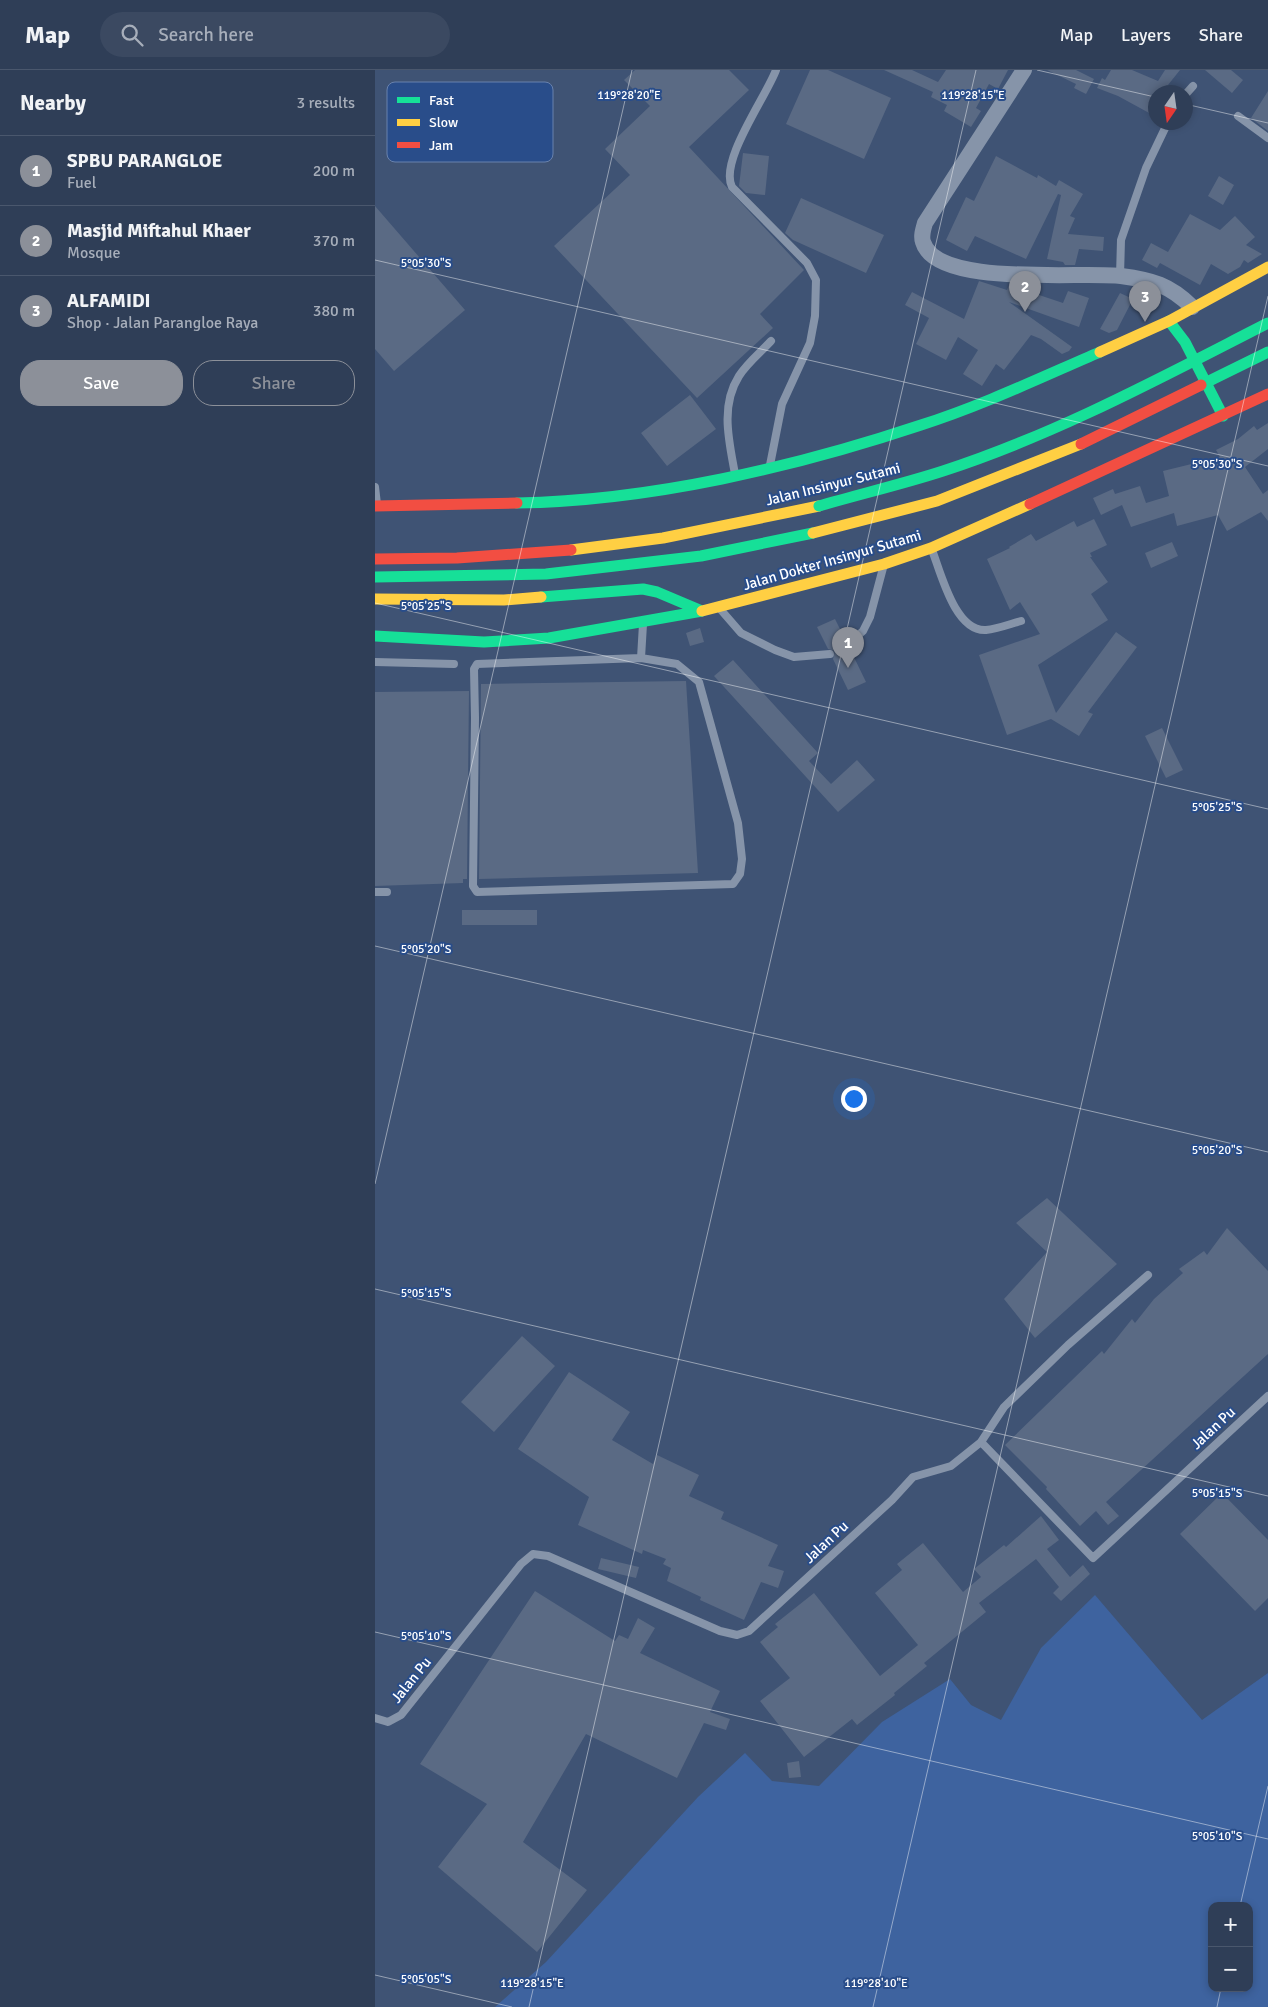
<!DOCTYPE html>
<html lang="en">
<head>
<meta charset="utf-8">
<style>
	body { margin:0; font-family:Signika,sans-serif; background:#3b4961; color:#f1f3f6 }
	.controls { position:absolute; right:15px; bottom:15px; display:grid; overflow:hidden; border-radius:10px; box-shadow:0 2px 8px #0003 }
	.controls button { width:45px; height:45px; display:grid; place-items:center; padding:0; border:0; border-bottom:1px solid #4a576d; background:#2f3e57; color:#f1f3f6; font:25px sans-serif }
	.compass { position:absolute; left:773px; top:15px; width:45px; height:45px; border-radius:50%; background:#2f3e57; box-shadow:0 2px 8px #0003; rotate:193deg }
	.you { position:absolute; left:478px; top:1028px; width:18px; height:18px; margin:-12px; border:4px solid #fff; border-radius:50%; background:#1a73e8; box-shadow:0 0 0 8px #1a73e833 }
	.badge { display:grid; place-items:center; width:32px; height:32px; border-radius:50%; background:#8c9099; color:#fff; font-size:16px; font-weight:700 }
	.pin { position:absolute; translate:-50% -41px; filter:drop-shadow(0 1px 2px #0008) }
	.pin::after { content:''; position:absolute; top:26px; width:18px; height:15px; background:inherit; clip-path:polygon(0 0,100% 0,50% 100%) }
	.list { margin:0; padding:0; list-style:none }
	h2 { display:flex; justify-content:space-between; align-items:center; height:65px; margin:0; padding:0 20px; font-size:21px }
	h2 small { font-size:16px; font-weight:400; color:#a7aeba }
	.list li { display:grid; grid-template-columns:32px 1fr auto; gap:15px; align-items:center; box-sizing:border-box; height:70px; padding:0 20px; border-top:1px solid #4a576d }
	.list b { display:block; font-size:19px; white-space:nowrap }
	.list p { margin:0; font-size:16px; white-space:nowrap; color:#a7aeba }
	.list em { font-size:16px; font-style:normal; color:#a7aeba }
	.actions { display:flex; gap:10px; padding:15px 20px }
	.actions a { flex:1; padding:11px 0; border:1px solid #8c9099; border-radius:20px; text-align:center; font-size:18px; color:#8c9099 }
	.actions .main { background:#8c9099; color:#fff }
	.icon { flex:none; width:28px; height:28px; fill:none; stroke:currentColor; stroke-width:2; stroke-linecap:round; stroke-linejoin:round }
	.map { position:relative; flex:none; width:893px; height:1937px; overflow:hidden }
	header { display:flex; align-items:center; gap:30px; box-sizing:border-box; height:70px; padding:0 25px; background:#2f3e57; border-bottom:1px solid #4a576d }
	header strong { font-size:24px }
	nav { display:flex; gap:28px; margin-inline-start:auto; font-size:18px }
	.search { width:350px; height:45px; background:#3b4961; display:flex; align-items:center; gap:12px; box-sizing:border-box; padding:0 18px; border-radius:28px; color:#a7aeba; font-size:19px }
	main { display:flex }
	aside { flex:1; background:#2f3e57 }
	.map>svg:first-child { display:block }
</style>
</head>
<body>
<header>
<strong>Map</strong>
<div class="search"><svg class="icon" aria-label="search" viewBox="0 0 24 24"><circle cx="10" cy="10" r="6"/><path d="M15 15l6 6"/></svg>Search here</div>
<nav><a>Map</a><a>Layers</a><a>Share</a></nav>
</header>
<main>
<aside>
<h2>Nearby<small>3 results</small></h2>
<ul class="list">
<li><span class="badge">1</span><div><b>SPBU PARANGLOE</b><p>Fuel</p></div><em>200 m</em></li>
<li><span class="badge">2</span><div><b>Masjid Miftahul Khaer</b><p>Mosque</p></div><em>370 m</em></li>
<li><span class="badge">3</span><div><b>ALFAMIDI</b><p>Shop · Jalan Parangloe Raya</p></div><em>380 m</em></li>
</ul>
<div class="actions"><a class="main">Save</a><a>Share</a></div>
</aside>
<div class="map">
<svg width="893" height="1937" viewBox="0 0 893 1937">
	<rect width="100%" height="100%" fill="#3f5374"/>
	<path fill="#3e639f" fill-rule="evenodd" d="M720 1525 827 1650 893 1603V1937H120L171 1892 323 1727 370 1683 397 1711 444 1716 507 1652 575 1609 596 1635 626 1650 666 1578ZM837 1836H874V1918H837Z"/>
	<path fill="#5a6a84" d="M260 0H354L374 20 314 77 429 200 385 244 398 258 322 328 179 176 255 105 230 79 275 36 249 10Z
		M435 0H453L516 28 489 89 411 54Z
		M509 0H537L563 12 571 0H633L623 19 614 14 601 38 606 41 596 57 569 41 572 35 556 27 558 22Z
		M672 0H701L719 9 711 24 699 18 701 14Z
		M736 0H757L783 11 790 0H805L793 15 806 21 805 22H780V37L776 44 743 26 722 18 727 8 730 10Z
		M830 0H856L868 10 857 23Z
		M893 21V61L876 48Z
		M368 83 394 86 390 125 371 123 364 116Z
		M621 86 662 108 663 105 681 116 684 110 708 124 695 146 700 148 693 164 729 167 728 181 704 179 700 195H690L688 192 672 189 686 125 683 124 651 189 600 166 592 181 571 170 591 127 599 131Z
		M844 106 859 115 848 135 833 126Z
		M426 128 509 165 491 203 418 170 410 163Z
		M0 136 90 240 19 301 0 279Z
		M815 144 845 160 860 146 880 167 871 175 887 184 873 193 869 190 865 197 853 204 836 194 825 215 785 193 782 198 767 190 776 173 793 182Z
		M604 211 632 220 634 215 688 233 693 221 714 228 704 257 634 232 697 277 694 281 687 284 666 269 656 265 629 300 621 294 607 316 588 304 603 280 583 267 571 290 541 274 554 248 530 235 537 222 589 249Z
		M745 223 758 229 742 260 734 263 725 259Z
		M315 325 341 359 292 396 266 363Z
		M893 353V379L870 397 888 424 893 420V451L886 442 852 461 843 445 802 456 799 443 756 457 747 435 726 445 718 428 738 419 740 424 765 416 771 433 794 426 788 401 845 387 841 380 863 369 879 356 882 360Z
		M719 449 732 475 715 483 717 487H715L733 512 716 524 733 550 663 595 681 643 741 562 762 577 713 642 718 644 704 666 676 649 632 665 604 585 665 564 645 532 635 540 612 489 635 478 634 477 656 464 661 471 699 451 702 457Z
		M797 472 803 486 776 498 770 483Z
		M460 549 470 569 468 573V577L475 579 491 612 473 620 458 589 460 581 453 579 442 557Z
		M325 558 329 572 315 576 311 563Z
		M358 590 443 683 434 691 456 714 482 690 500 710 463 742 339 606Z
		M311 611 323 803 104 809 106 614Z
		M94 621 92 809H88V813L0 816V622Z
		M787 658 808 700 791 708 770 666Z
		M87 840H162V855H87Z
		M672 1128 742 1194 660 1268 629 1229 672 1182 641 1153Z
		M852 1158 893 1201V1284L731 1432 744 1446 733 1455 721 1441 705 1456 671 1419 672 1417 630 1375 727 1281 729 1284 757 1249 760 1253 779 1229 808 1203 804 1199 829 1181 832 1185Z
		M147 1266 180 1296 119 1362 86 1332Z
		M194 1302 255 1342 237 1370 278 1394 282 1385 324 1405 314 1426 349 1442 346 1449 403 1475 393 1496 409 1501 403 1518 386 1512 369 1550 325 1530 326 1527 292 1511 296 1498 288 1494 291 1489 268 1480 267 1484 203 1455 214 1427 143 1379Z
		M847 1423 893 1470V1528L880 1541 805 1464Z
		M666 1446 684 1470 672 1479 695 1507 708 1495 715 1504 686 1531 678 1523 684 1517 661 1489 604 1533 611 1542 549 1593 552 1596 519 1623 520 1625 482 1655 477 1649 429 1687 385 1631 415 1608 385 1572 403 1557 400 1554 439 1523 505 1606 543 1575 500 1523 527 1500 522 1494 548 1473 588 1522 606 1507 599 1499 629 1475 631 1477Z
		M226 1488 264 1497 261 1508 223 1499Z
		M160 1521 240 1571 244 1565 253 1569 263 1548 280 1558 265 1583 345 1621 335 1642 355 1649 351 1660 329 1653 302 1708 211 1664 148 1772 212 1820 162 1882 63 1797 112 1734 45 1694Z
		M424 1691 426 1707 414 1708 412 1693Z"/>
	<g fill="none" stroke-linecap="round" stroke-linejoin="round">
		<path stroke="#8694a9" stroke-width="8" d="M810 25 818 16
			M863 46 893 68
			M745 206 746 170 771 98 793 52
			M395 395 407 334 435 273 440 246 441 210 432 193 357 117C344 91 391 27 401 0
			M360 404C354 371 345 336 364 306 372 293 386 282 396 271
			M0 417 2 434
			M557 480C566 503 580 562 611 560 622 559 635 554 646 551
			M346 540 366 563 400 580 419 587 455 584
			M473 574 488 561 495 547 508 498
			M266 588 302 594 324 612 363 753 367 789 365 804 358 814 102 822 98 816 100 648 99 599 102 594Z
			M266 588 268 554
			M0 592 79 594
			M0 822H12
			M606 1372 629 1337 693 1275 773 1205
			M0 1648 13 1652 26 1645 146 1494 158 1484 173 1486 345 1561 362 1565 374 1561 517 1430 538 1407 576 1396 606 1372 718 1488 893 1326"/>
		<path stroke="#8694a9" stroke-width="16" d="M649 0 550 153C548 160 546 166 548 172 561 218 707 201 746 206 777 210 795 215 817 237"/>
		<path stroke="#16e098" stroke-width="11" d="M794 251 810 272 848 346
			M142 433C275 431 420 397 546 355 606 336 667 307 725 282
			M0 507 171 504 326 486 438 463
			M166 527 268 519 282 522 327 541
			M0 566 109 572 174 568 327 541"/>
		<path stroke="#ffcf43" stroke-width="11" d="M725 282 794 251 893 197
			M196 480 288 468 444 436
			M0 529 129 530 166 527
			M327 541 509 494 556 478 655 434"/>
		<path stroke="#f24e42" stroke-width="11" d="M655 434 893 324
			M0 436 142 433
			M0 489 82 488 196 480"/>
		<path stroke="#16e098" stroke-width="11" d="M826 315 893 282
			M444 436C485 424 528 414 568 401 682 364 787 307 893 253"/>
		<path stroke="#ffcf43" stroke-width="11" d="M438 463 562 431 706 374"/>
		<path stroke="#f24e42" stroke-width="11" d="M706 374 826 315"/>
	</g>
	<path fill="none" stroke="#fff" stroke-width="1" stroke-opacity="0.45" d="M662 0 780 27M810 34 893 53M0 190 893 396M0 533 893 739M0 876 893 1082M0 1114 257 0M0 1219 893 1426M0 1562 893 1769M865 1836 893 1716M0 1905 137 1937M154 1937 601 0M498 1937 893 226M842 1937 846 1918"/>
	<g text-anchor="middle" stroke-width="4" stroke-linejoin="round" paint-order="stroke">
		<g font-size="15" fill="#fff" stroke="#294d8a">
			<text transform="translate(458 414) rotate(-14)" y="5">Jalan Insinyur Sutami</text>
			<text transform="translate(457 490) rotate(-16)" y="5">Jalan Dokter Insinyur Sutami</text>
			<text transform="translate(838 1358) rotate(-43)" y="5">Jalan Pu</text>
			<text transform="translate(451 1472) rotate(-43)" y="5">Jalan Pu</text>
			<text transform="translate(36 1610) rotate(-51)" y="5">Jalan Pu</text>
		</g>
	</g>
	<rect x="12" y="12" width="166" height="80" rx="8" fill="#294d8a" stroke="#6982ad" stroke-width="1"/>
	<rect x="22" y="27" width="23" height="6" fill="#16e098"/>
	<rect x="22" y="49" width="23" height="7" fill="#ffcf43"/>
	<rect x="22" y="72" width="23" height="6" fill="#f24e42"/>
	<g font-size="14" fill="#fff">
		<text x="54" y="35">Fast</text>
		<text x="54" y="57">Slow</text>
		<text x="54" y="80">Jam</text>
	</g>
	<g font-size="12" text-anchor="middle" fill="#fff" stroke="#294d8a" stroke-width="4" stroke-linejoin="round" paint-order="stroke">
		<text x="254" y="29">119°28'20"E</text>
		<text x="598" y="29">119°28'15"E</text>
		<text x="51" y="197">5°05'30"S</text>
		<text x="842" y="398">5°05'30"S</text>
		<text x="51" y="540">5°05'25"S</text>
		<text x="842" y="741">5°05'25"S</text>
		<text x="51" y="883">5°05'20"S</text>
		<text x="842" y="1084">5°05'20"S</text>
		<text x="51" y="1227">5°05'15"S</text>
		<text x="842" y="1427">5°05'15"S</text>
		<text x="51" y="1570">5°05'10"S</text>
		<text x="842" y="1770">5°05'10"S</text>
		<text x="51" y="1913">5°05'05"S</text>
		<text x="157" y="1917">119°28'15"E</text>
		<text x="501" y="1917">119°28'10"E</text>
	</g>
</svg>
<div class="controls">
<button>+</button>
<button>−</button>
</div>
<svg class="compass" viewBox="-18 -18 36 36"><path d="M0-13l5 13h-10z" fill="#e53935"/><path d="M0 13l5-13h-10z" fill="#a7aeba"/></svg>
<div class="you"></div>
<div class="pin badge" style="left:473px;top:598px">1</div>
<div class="pin badge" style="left:650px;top:242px">2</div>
<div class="pin badge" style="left:770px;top:252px">3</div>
</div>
</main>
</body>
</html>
